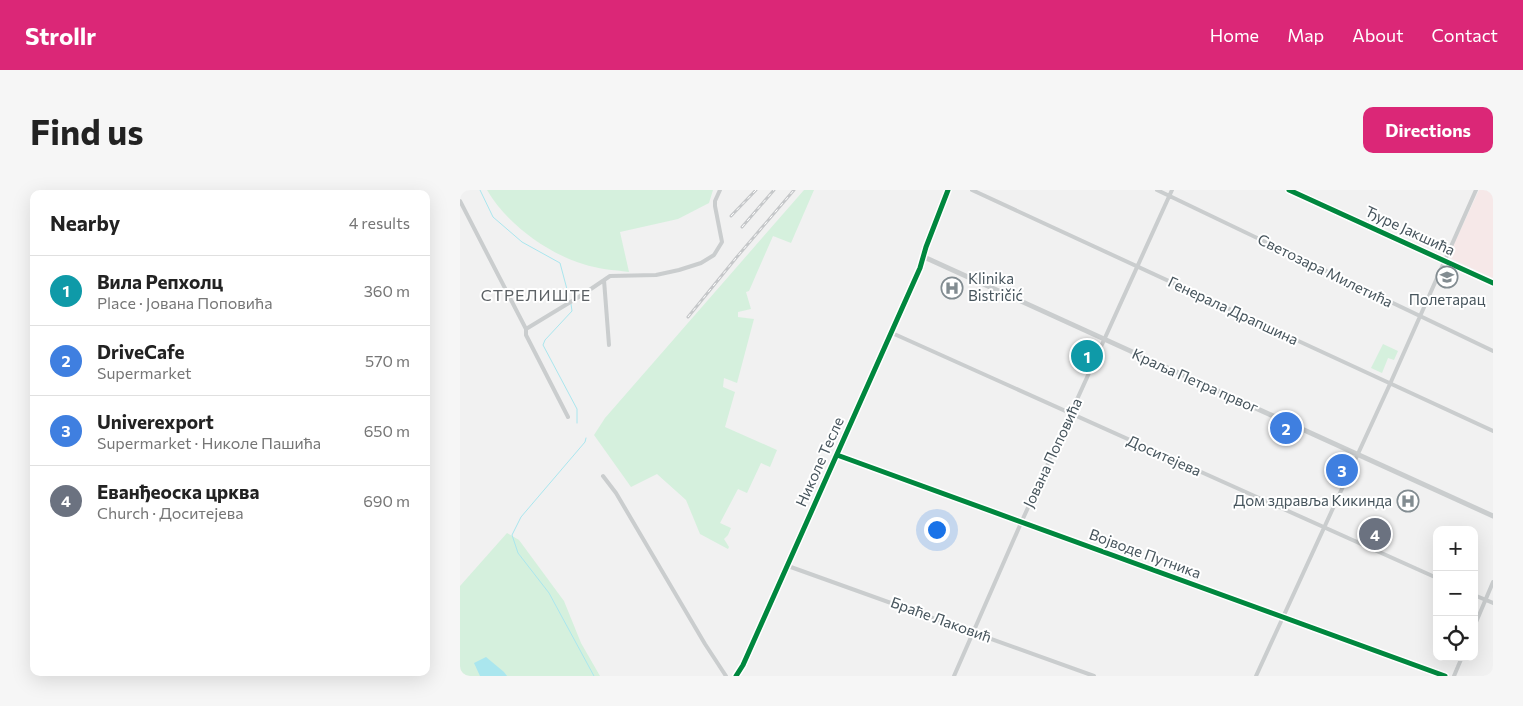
<!DOCTYPE html>
<html lang="en">
<head>
<meta charset="utf-8">
<style>
	body { margin:0; font-family:Commissioner,sans-serif; background:#f6f6f6; color:#222 }
	.controls { position:absolute; right:15px; bottom:15px; display:grid; overflow:hidden; border-radius:10px; box-shadow:0 5px 20px #0002 }
	.controls button { width:45px; height:45px; display:grid; place-items:center; padding:0; border:0; border-bottom:1px solid #e0e0e0; background:#fff; color:#222; font:25px sans-serif }
	.you { position:absolute; left:476px; top:339px; width:18px; height:18px; margin:-12px; border:4px solid #fff; border-radius:50%; background:#1a73e8; box-shadow:0 0 0 8px #1a73e833 }
	.badge { display:grid; place-items:center; width:32px; height:32px; border-radius:50%; background:#db2777; color:#fff; font-size:16px; font-weight:700 }
	.pin { position:absolute; translate:-50% -50%; border:2px solid #fff; box-shadow:0 1px 5px #0006 }
	.list { margin:0; padding:0; list-style:none }
	h2 { display:flex; justify-content:space-between; align-items:center; height:65px; margin:0; padding:0 20px; font-size:21px }
	h2 small { font-size:16px; font-weight:400; color:#767676 }
	.list li { display:grid; grid-template-columns:32px 1fr auto; gap:15px; align-items:center; box-sizing:border-box; height:70px; padding:0 20px; border-top:1px solid #e0e0e0 }
	.list b { display:block; font-size:19px; white-space:nowrap }
	.list p { margin:0; font-size:16px; white-space:nowrap; color:#767676 }
	.list em { font-size:16px; font-style:normal; color:#767676 }
	.icon { flex:none; width:28px; height:28px; fill:none; stroke:currentColor; stroke-width:2; stroke-linecap:round; stroke-linejoin:round }
	.map { position:relative; flex:none; width:1033px; height:486px; overflow:hidden; border-radius:10px }
	header { display:flex; align-items:center; gap:30px; box-sizing:border-box; height:70px; padding:0 25px; background:#db2777; color:#fff }
	header strong { font-size:24px }
	nav { display:flex; gap:28px; margin-inline-start:auto; font-size:18px }
	.intro { display:flex; align-items:center; justify-content:space-between; box-sizing:border-box; height:120px; padding:0 30px }
	h1 { margin:0; font-size:35px }
	.button { padding:12px 22px; border-radius:10px; background:#db2777; color:#fff; font-size:18px; font-weight:700 }
	main { display:flex; gap:30px; padding:0 30px }
	aside { flex:1; background:#fff; border-radius:10px; box-shadow:0 5px 20px #0002 }
	.map>svg:first-child { display:block }
</style>
</head>
<body>
<header>
<strong>Strollr</strong>
<nav><a>Home</a><a>Map</a><a>About</a><a>Contact</a></nav>
</header>
<div class="intro"><h1>Find us</h1><a class="button">Directions</a></div>
<main>
<aside>
<h2>Nearby<small>4 results</small></h2>
<ul class="list">
<li><span class="badge" style="background:#0f9aa8">1</span><div><b>Вила Репхолц</b><p>Place · Јована Поповића</p></div><em>360 m</em></li>
<li><span class="badge" style="background:#3f7fe0">2</span><div><b>DriveCafe</b><p>Supermarket</p></div><em>570 m</em></li>
<li><span class="badge" style="background:#3f7fe0">3</span><div><b>Univerexport</b><p>Supermarket · Николе Пашића</p></div><em>650 m</em></li>
<li><span class="badge" style="background:#6b7280">4</span><div><b>Еванђеоска црква</b><p>Church · Доситејева</p></div><em>690 m</em></li>
</ul>
</aside>
<div class="map">
<svg width="1033" height="486" viewBox="0 0 1033 486">
	<rect width="100%" height="100%" fill="#f1f1f1"/>
	<path fill="#f6e8e8" d="M1019 0H1033V88L988 67Z"/>
	<path fill="#d5f0dd" d="M27 0H253L249 13 218 29 160 42 169 82C153 80 138 79 123 74 87 63 46 33 27 0Z
		M344 0H354L331 53 313 46 289 101 286 102 291 119 278 122V127L294 129 277 193 264 188 263 197 275 202 265 237 317 260 310 277 301 273 287 303 278 299 260 333 271 338 268 345 264 349 269 357 268 359 240 344 226 310 197 284 171 297 134 245 145 228Z
		M923 154 938 161 934 170 928 168 922 183 911 178Z
		M47 343 59 350 104 411 121 453 140 486H0V396Z"/>
	<path fill="#aae6ee" d="M26 467 44 482 47 486H20L14 473Z"/>
	<g fill="none" stroke-linecap="round" stroke-linejoin="round">
		<path stroke="#aae6ee" stroke-width="1" d="M20 0 33 27 62 52 100 73 108 103
			M111 114 112 121 85 150 83 155 117 219V233
			M126 248 125 252 61 327 52 345 58 363 89 403 134 486"/>
		<path stroke="#cacdce" stroke-width="4" d="M512 0 1033 241
			M697 0 1033 161
			M0 11 66 139V145L108 227
			M144 90 149 155
			M66 139 122 105 150 86 196 85 219 80 241 73 254 65 262 52 255 16V11L260 0
			M432 143 977 388
			M377 265 985 486
			M143 286 156 303 245 454 266 486
			M328 376 634 486
			M1014 405 1033 413
			M1014 437 1033 392
			M494 486 561 333 712 0
			M796 486 930 194 1016 0
			M994 486 1002 467"/>
		<path stroke="#cacdce" stroke-width="5" d="M464 67 1033 326"/>
		<path stroke="#cacdd0" stroke-width="5.5" d="M829 0 1033 93"/>
		<path stroke="#c6cbcd" stroke-width="6" d="M276 486 283 475 460 78 466 57 488 0"/>
		<g stroke="#c5c7c9" stroke-width="3">
			<path id="rail" d="M271 26 296 0
				M282 37 314 0
				M228 127 276 68 334 0"/>
		</g>
		<use href="#rail" stroke="#fff" stroke-width="1" stroke-dasharray="4" stroke-linecap="butt"/>
		<g stroke="#fff" stroke-width="8">
			<path id="cycleway" d="M829 0 1033 93
				M377 265 985 486
				M276 486 283 475 460 78 466 57 488 0"/>
		</g>
		<use href="#cycleway" stroke="#00873e" stroke-width="5"/>
	</g>
	<defs>
		<g id="school-ring" transform="scale(1.125)"><circle r="9.5" fill="#fff" stroke="#828c91" stroke-width="1.5"/><path d="M0-5L7-2L0 1L-7-2ZM-4 1L0 2.5L4 1V4Q0 6-4 4Z" fill="#828c91"/></g>
		<g id="hospital-ring" transform="scale(1.125)"><circle r="9.5" fill="#fff" stroke="#828c91" stroke-width="1.5"/><path d="M-5-5h3v3.5h4V-5h3V5h-3V1.5h-4V5h-3Z" fill="#828c91"/></g>
	</defs>
	<g fill-rule="evenodd">
		<use href="#school-ring" x="987" y="87"/>
		<use href="#hospital-ring" x="492" y="98"/>
		<use href="#hospital-ring" x="948" y="311"/>
	</g>
	<g text-anchor="middle" stroke-width="4" stroke-linejoin="round" paint-order="stroke">
		<g font-size="15" fill="#47555d" stroke="#fff">
			<text transform="translate(950 41) rotate(25)" y="5">Ђуре Јакшића</text>
			<text transform="translate(865 81) rotate(26)" y="5">Светозара Милетића</text>
			<text transform="translate(773 121) rotate(25)" y="5">Генерала Драпшина</text>
			<text transform="translate(735 191) rotate(24)" y="5">Краља Петра првог</text>
			<text transform="translate(593 263) rotate(-65)" y="5">Јована Поповића</text>
			<text transform="translate(704 266) rotate(24)" y="5">Доситејева</text>
			<text transform="translate(360 272) rotate(-66)" y="5">Николе Тесле</text>
			<text transform="translate(685 364) rotate(20)" y="5">Војводе Путника</text>
			<text transform="translate(481 430) rotate(20)" y="5">Браће Лаковић</text>
		</g>
		<g font-size="15" fill="#47555d" stroke="#fff" text-anchor="start">
			<text x="508" y="94">Klinika<tspan x="508" dy="17">Bistričić</tspan></text>
			<text x="987" y="115" text-anchor="middle">Полетарац</text>
			<text x="932" y="316" text-anchor="end">Дом здравља Кикинда</text>
		</g>
		<g font-size="16" letter-spacing="1" fill="#5c6165" stroke="#fff">
			<text x="76" y="111">СТРЕЛИШТЕ</text>
		</g>
	</g>
</svg>
<div class="controls">
<button>+</button>
<button>−</button>
<button><svg class="icon" aria-label="locate" viewBox="0 0 24 24"><circle cx="12" cy="12" r="6"/><path d="M12 2v4M12 18v4M2 12h4M18 12h4"/></svg></button>
</div>
<div class="you"></div>
<div class="pin badge" style="left:627px;top:166px;background:#0f9aa8">1</div>
<div class="pin badge" style="left:826px;top:238px;background:#3f7fe0">2</div>
<div class="pin badge" style="left:882px;top:280px;background:#3f7fe0">3</div>
<div class="pin badge" style="left:915px;top:344px;background:#6b7280">4</div>
</div>
</main>
</body>
</html>
